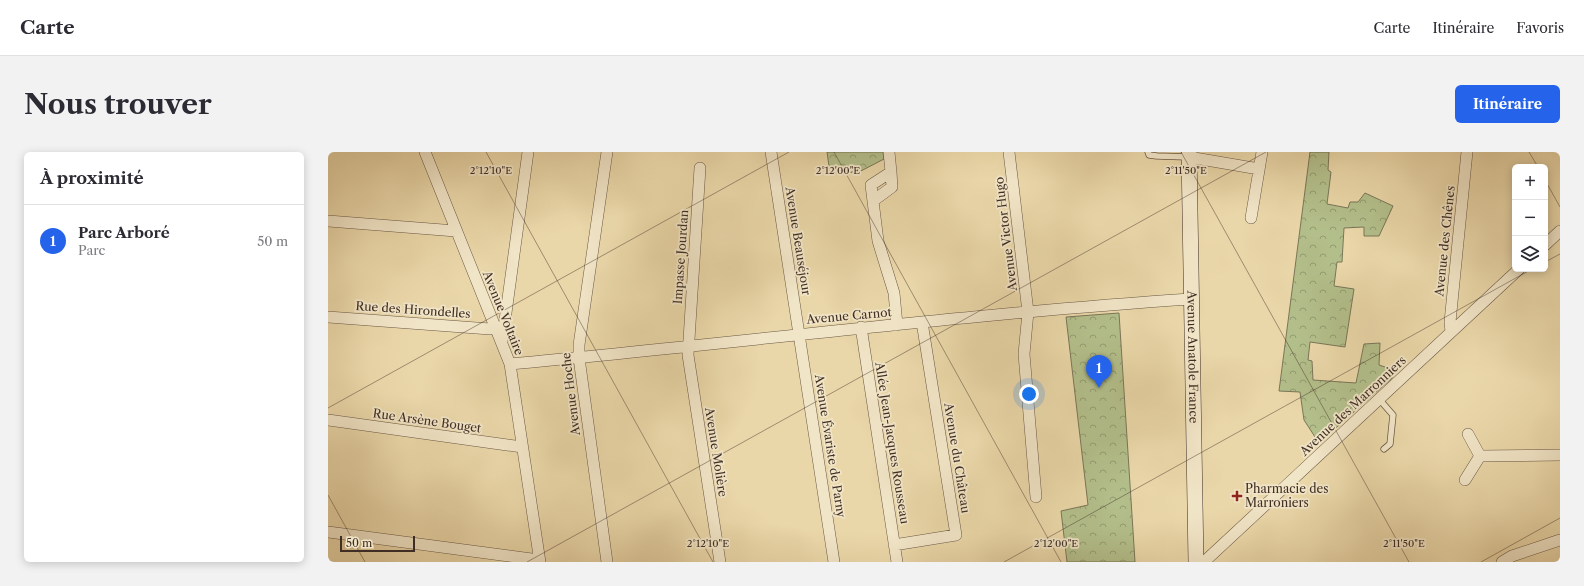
<!DOCTYPE html>
<html lang="fr">
<head>
<meta charset="utf-8">
<style>
	body { margin:0; font-family:"Libre Caslon Text",serif; background:#f2f2f3; color:#2b2b33 }
	.controls { position:absolute; right:12px; top:12px; display:grid; overflow:hidden; border-radius:6px; box-shadow:0 2px 10px #0003 }
	.controls button { width:36px; height:36px; display:grid; place-items:center; padding:0; border:0; border-bottom:1px solid #e1e1e2; background:#fff; color:#2b2b33; font:20px sans-serif }
	.scale { position:absolute; left:12px; bottom:10px; width:75px; box-sizing:border-box; padding-left:4px; border:2px solid #402e25; border-top:0; font-size:11px; line-height:14px; white-space:nowrap; color:#402e25; -webkit-text-stroke:3px #f1e5c7; paint-order:stroke }
	.you { position:absolute; left:701px; top:242px; width:14px; height:14px; margin:-10px; border:3px solid #fff; border-radius:50%; background:#1a73e8; box-shadow:0 0 0 6px #1a73e833 }
	.badge { display:grid; place-items:center; width:26px; height:26px; border-radius:50%; background:#2563eb; color:#fff; font-size:13px; font-weight:700 }
	.pin { position:absolute; translate:-50% -33px; filter:drop-shadow(0 1px 2px #0008) }
	.pin::after { content:''; position:absolute; top:21px; width:14px; height:12px; background:inherit; clip-path:polygon(0 0,100% 0,50% 100%) }
	.list { margin:0; padding:0; list-style:none }
	h2 { display:flex; justify-content:space-between; align-items:center; height:52px; margin:0; padding:0 16px; font-size:17px }
	h2 small { font-size:13px; font-weight:400; color:#7c7c81 }
	.list li { display:grid; grid-template-columns:26px 1fr auto; gap:12px; align-items:center; box-sizing:border-box; height:72px; padding:0 16px; border-top:1px solid #e1e1e2 }
	.list b { display:block; font-size:15px; white-space:nowrap }
	.list p { margin:0; font-size:13px; white-space:nowrap; color:#7c7c81 }
	.list em { font-size:13px; font-style:normal; color:#7c7c81 }
	.icon { flex:none; width:22px; height:22px; fill:none; stroke:currentColor; stroke-width:2; stroke-linecap:round; stroke-linejoin:round }
	.map { position:relative; flex:none; width:1232px; height:410px; overflow:hidden; border-radius:6px }
	header { display:flex; align-items:center; gap:24px; box-sizing:border-box; height:56px; padding:0 20px; background:#fff; border-bottom:1px solid #e1e1e2 }
	header strong { font-size:19px }
	nav { display:flex; gap:22px; margin-inline-start:auto; font-size:14px }
	.intro { display:flex; align-items:center; justify-content:space-between; box-sizing:border-box; height:96px; padding:0 24px }
	h1 { margin:0; font-size:28px }
	.button { padding:10px 18px; border-radius:6px; background:#2563eb; color:#fff; font-size:14px; font-weight:700 }
	main { display:flex; gap:24px; padding:0 24px }
	aside { flex:1; background:#fff; border-radius:6px; box-shadow:0 2px 10px #0003 }
	.map>svg:first-child { display:block }
</style>
</head>
<body>
<header>
<strong>Carte</strong>
<nav><a>Carte</a><a>Itinéraire</a><a>Favoris</a></nav>
</header>
<div class="intro"><h1>Nous trouver</h1><a class="button">Itinéraire</a></div>
<main>
<aside>
<h2>À proximité<small></small></h2>
<ul class="list">
<li><span class="badge">1</span><div><b>Parc Arboré</b><p>Parc</p></div><em>50 m</em></li>
</ul>
</aside>
<div class="map">
<svg width="1232" height="410" viewBox="0 0 1232 410">
	<defs>
		<pattern id="park-crowns" width="20" height="18" patternUnits="userSpaceOnUse"><rect width="20" height="18" fill="#b3bf8b"/><path d="M2 6a3 3 0 1 1 6 0M12 15a3 3 0 1 1 6 0" fill="none" stroke="#939c71"/></pattern>
	</defs>
	<rect width="100%" height="100%" fill="#ead7a9"/>
	<filter id="stains"><feTurbulence type="fractalNoise" baseFrequency=".005" numOctaves="4"/><feColorMatrix values="0 0 0 0 .2 0 0 0 0 .09 0 0 0 0 .02 0 0 0 .5 -.17"/></filter>
	<radialGradient id="worn" r=".72"><stop offset=".6" stop-color="#630" stop-opacity="0"/><stop offset="1" stop-color="#630" stop-opacity=".3"/></radialGradient>
	<path fill="url(#park-crowns)" stroke="#7a7658" d="M499 0H555L556 7 531 20 502 21Z
		M982 0H1001L1000 18 1003 20 999 52 1020 56 1022 50H1030L1037 41 1065 54 1051 84H1036V75L1016 76 1014 110H1009L1006 134 1026 137 1017 195 982 190 980 208 984 209 985 228 1028 231 1036 192 1052 191 1051 213 1063 217 1064 226 991 291 976 268 972 240 951 239Z
		M791 161 807 410H739L733 359 760 353 738 165Z"/>
	<g fill="none" stroke-linecap="round" stroke-linejoin="round">
		<g stroke="#6a5846" stroke-width="7">
			<path id="lane" d="M820 0 821 3 829 4 861 5
				M1051 247 1065 263 1062 292 1056 297"/>
		</g>
		<g stroke="#6a5846" stroke-width="12">
			<path id="street" d="M97 0 182 212 212 410
				M443 0 506 410
				M561 0 563 20 543 33 550 89 566 141 569 173
				M681 0 700 160 696 202 708 345
				M861 5 931 17
				M372 16 360 203 392 410
				M545 49 564 35 563 20
				M923 66 934 0
				M0 69 128 79
				M1217 93 1232 79
				M0 165 162 177 167 175
				M533 175 569 410
				M1123 180 1122 170 1139 0
				M174 190 200 0
				M182 212C410 191 636 162 863 147
				M0 268 194 295
				M1140 282 1152 304
				M1137 328 1152 304 1232 303
				M0 380 211 408
				M566 393 628 383 594 170
				M279 410 251 206V193L279 0
				M876 410 1191 117
				M1174 410 1184 404 1232 388"/>
		</g>
		<g stroke="#402e25" stroke-width="16">
			<g id="secondary">
				<path id="s1" d="M861 0 868 410"/>
			</g>
		</g>
		<use href="#lane" stroke="#f1e5c7" stroke-width="5.5"/>
		<use href="#street" stroke="#f1e5c7" stroke-width="11"/>
		<use href="#secondary" stroke="#f1e5c7" stroke-width="15"/>
	</g>
	<path fill="none" stroke="#402e25" stroke-width="1" stroke-opacity="0.45" d="M158 0 385 410M506 0 733 410M853 0 1081 410M1201 0 1210 15M1217 28 1232 55M1217 110 1232 102M0 256 461 0M0 343 37 410M199 410 938 0M676 410 1204 117M1153 410 1232 366"/>
	<path fill="#8f2418" stroke="#f1e5c7" stroke-width="1.5" d="M907 338h4v4h4v4h-4v4h-4v-4h-4v-4h4z"/>
	<g text-anchor="middle" stroke-width="3.5" stroke-linejoin="round" paint-order="stroke">
		<g font-size="12" fill="#402e25" stroke="#f1e5c7">
			<text transform="translate(678 82) rotate(-97)" y="4">Avenue Victor Hugo</text>
			<text transform="translate(470 89) rotate(81)" y="4">Avenue Beauséjour</text>
			<text transform="translate(1117 89) rotate(-84)" y="4">Avenue des Chênes</text>
			<text transform="translate(353 105) rotate(-86)" y="4">Impasse Jourdan</text>
			<text transform="translate(85 158) rotate(4)" y="4">Rue des Hirondelles</text>
			<text transform="translate(175 161) rotate(68)" y="4">Avenue Voltaire</text>
			<text transform="translate(521 164) rotate(-5)" y="4">Avenue Carnot</text>
			<text dy="4" stroke="none"><textPath href="#s1" startOffset="205">Avenue Anatole France</textPath></text>
			<text transform="translate(243 242) rotate(-97)" y="4">Avenue Hoche</text>
			<text transform="translate(1025 254) rotate(-43)" y="4">Avenue des Marronniers</text>
			<text transform="translate(99 269) rotate(8)" y="4">Rue Arsène Bouget</text>
			<text transform="translate(564 291) rotate(81)" y="4">Allée Jean-Jacques Rousseau</text>
			<text transform="translate(502 294) rotate(81)" y="4">Avenue Évariste de Parny</text>
			<text transform="translate(388 300) rotate(81)" y="4">Avenue Molière</text>
			<text transform="translate(629 306) rotate(81)" y="4">Avenue du Château</text>
		</g>
		<g font-size="12" fill="#402e25" stroke="#f1e5c7" text-anchor="start">
			<text x="917" y="341">Pharmacie des<tspan x="917" dy="14">Marroniers</tspan></text>
		</g>
	</g>
	<g font-size="10" text-anchor="middle" fill="#402e25" stroke="#f1e5c7" stroke-width="3.5" stroke-linejoin="round" paint-order="stroke">
		<text x="163" y="22">2°12'10"E</text>
		<text x="510" y="22">2°12'00"E</text>
		<text x="858" y="22">2°11'50"E</text>
		<text x="380" y="395">2°12'10"E</text>
		<text x="728" y="395">2°12'00"E</text>
		<text x="1076" y="395">2°11'50"E</text>
	</g>
	<rect width="100%" height="100%" filter="url(#stains)"/>
	<rect width="100%" height="100%" fill="url(#worn)"/>
</svg>
<div class="controls">
<button>+</button>
<button>−</button>
<button><svg class="icon" aria-label="layers" viewBox="0 0 24 24"><path d="M12 4l9 5-9 5-9-5zM3 14l9 5 9-5"/></svg></button>
</div>
<div class="scale">50 m</div>
<div class="you"></div>
<div class="pin badge" style="left:771px;top:236px">1</div>
</div>
</main>
</body>
</html>
